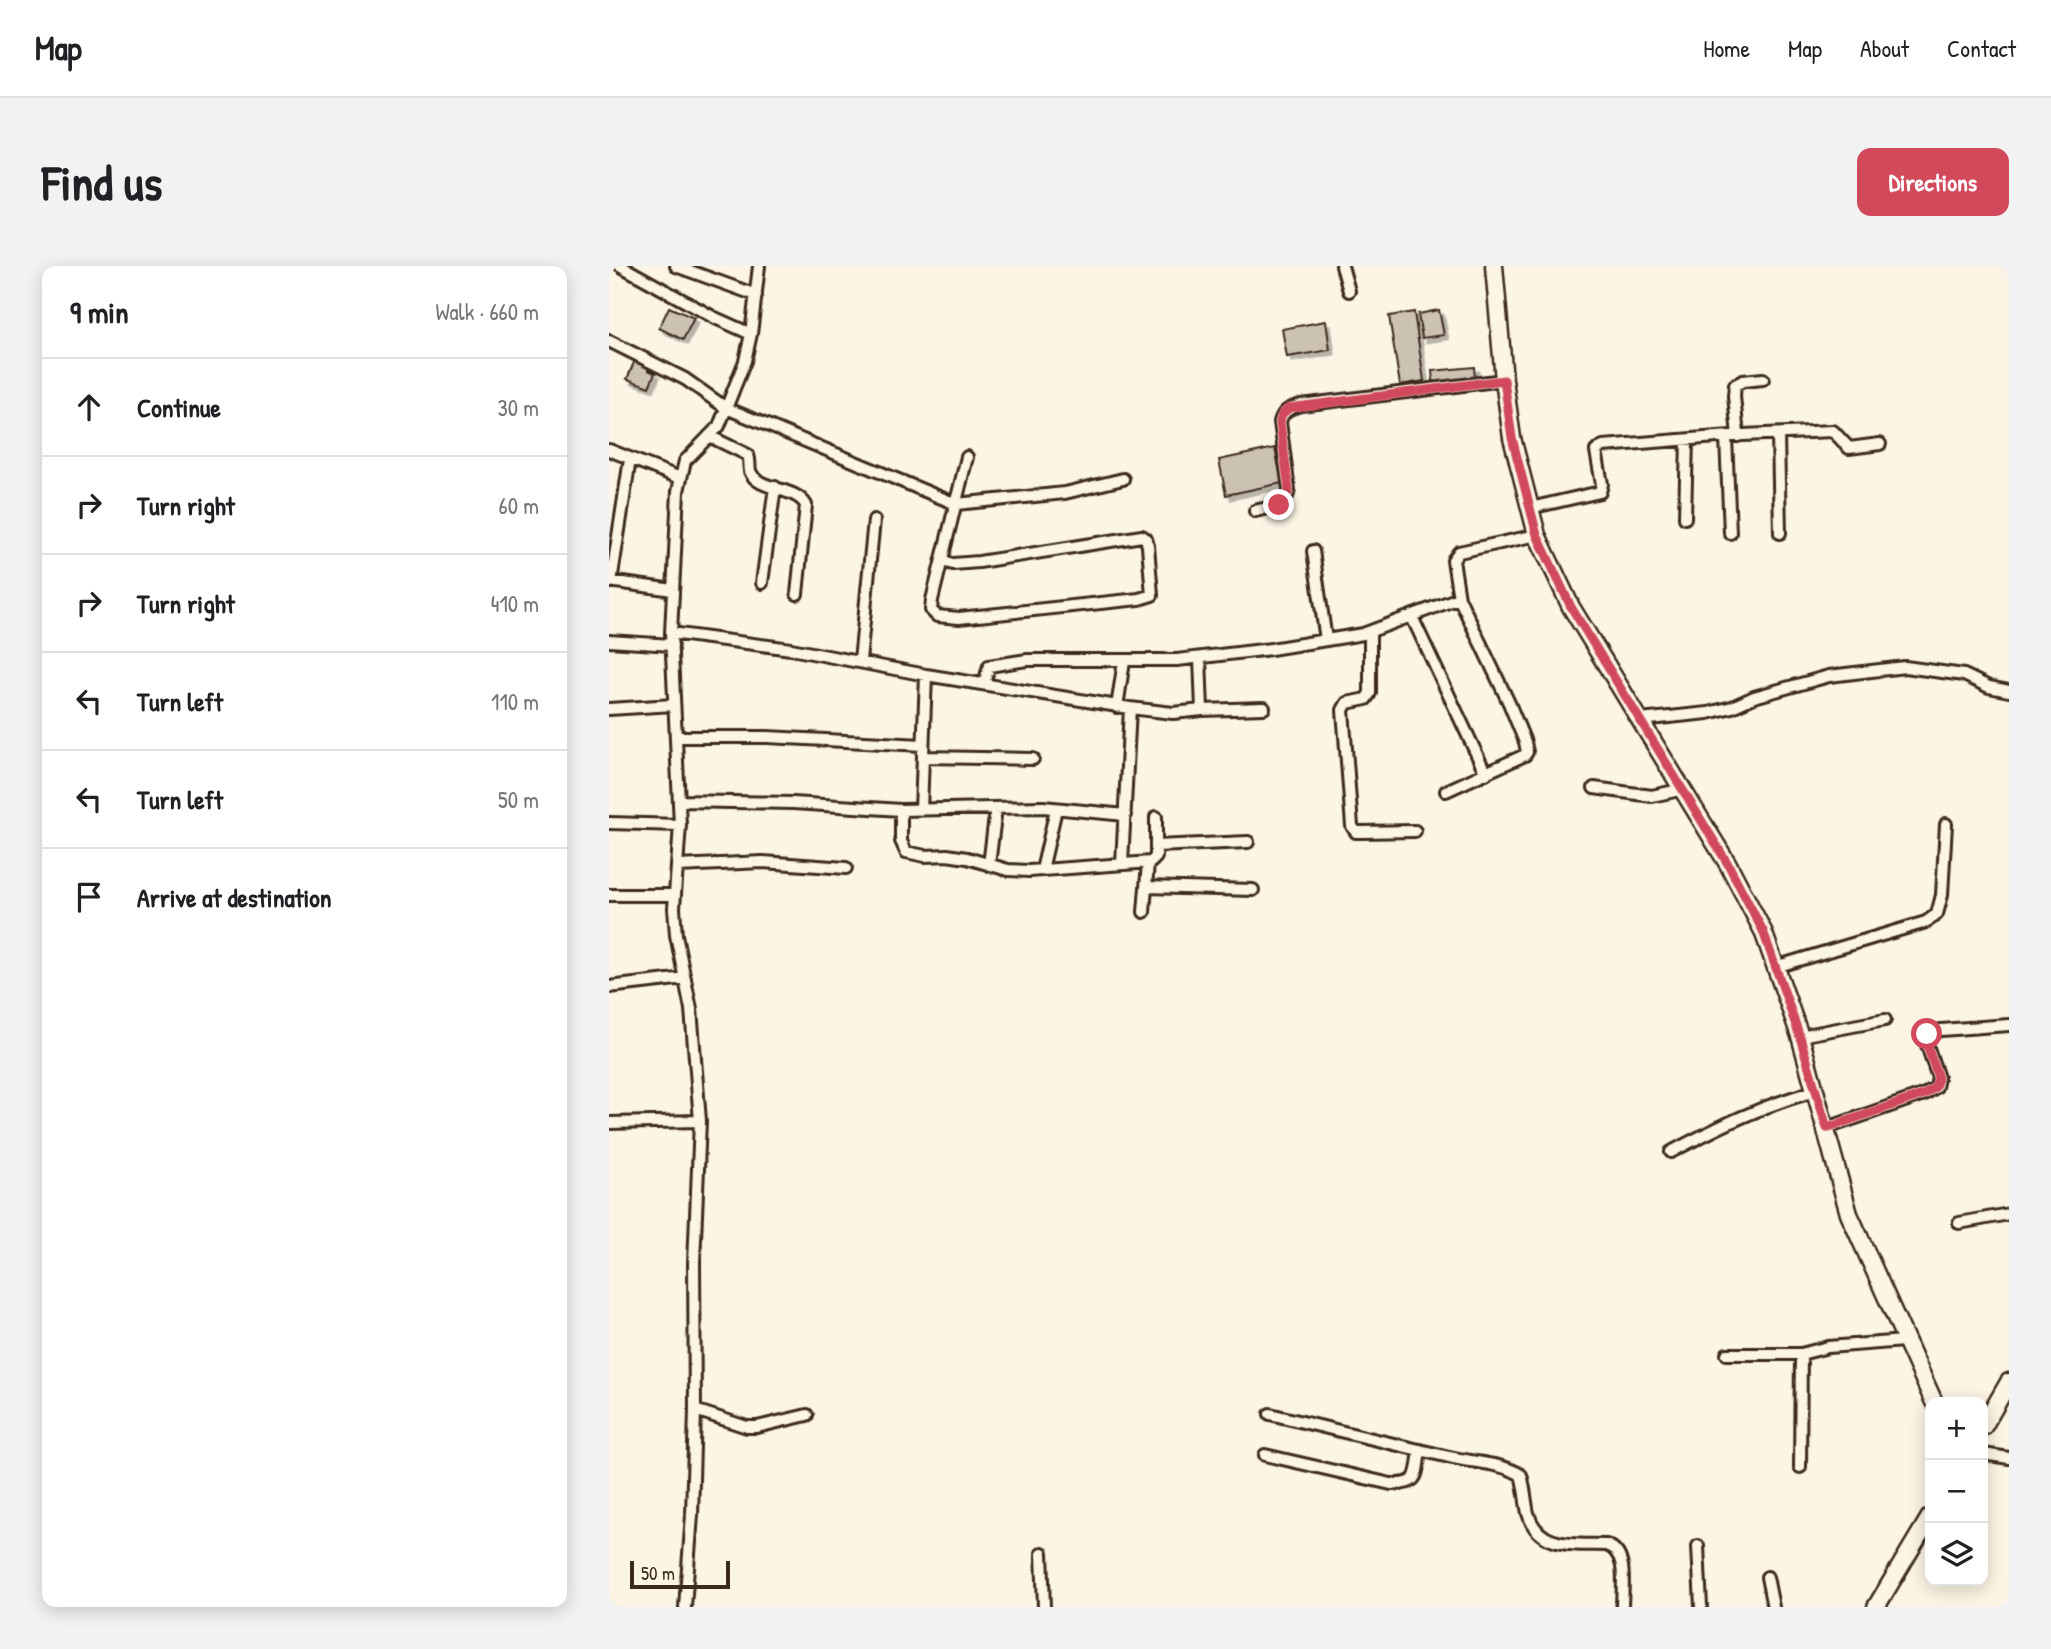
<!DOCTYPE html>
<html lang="en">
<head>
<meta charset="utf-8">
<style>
	body { margin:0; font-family:"Patrick Hand",sans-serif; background:#f2f2f2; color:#202124 }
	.controls { position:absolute; right:21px; bottom:21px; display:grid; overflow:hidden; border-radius:14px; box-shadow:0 4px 18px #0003 }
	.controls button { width:63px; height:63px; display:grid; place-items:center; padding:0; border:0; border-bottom:2px solid #e0e0e0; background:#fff; color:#202124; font:35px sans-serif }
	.scale { position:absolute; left:21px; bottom:18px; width:100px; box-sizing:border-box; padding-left:7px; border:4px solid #3b2a1e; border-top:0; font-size:19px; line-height:24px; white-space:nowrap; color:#3b2a1e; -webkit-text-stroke:5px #fcf5e5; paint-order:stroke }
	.stop { position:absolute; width:21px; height:21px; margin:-16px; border:5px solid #d1495b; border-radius:50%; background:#fff }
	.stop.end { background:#d1495b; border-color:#fff; box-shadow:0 2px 7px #0008 }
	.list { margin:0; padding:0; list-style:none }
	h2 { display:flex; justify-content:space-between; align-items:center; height:91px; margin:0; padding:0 28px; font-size:30px }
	h2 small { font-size:23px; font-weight:400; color:#757577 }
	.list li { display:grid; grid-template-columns:46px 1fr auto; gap:21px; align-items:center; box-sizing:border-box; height:98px; padding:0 28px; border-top:2px solid #e0e0e0 }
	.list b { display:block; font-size:26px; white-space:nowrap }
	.list em { font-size:23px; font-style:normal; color:#757577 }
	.icon { flex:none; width:38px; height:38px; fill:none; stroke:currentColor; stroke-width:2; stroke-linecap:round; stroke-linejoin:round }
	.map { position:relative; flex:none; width:1400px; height:1341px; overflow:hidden; border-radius:14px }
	header { display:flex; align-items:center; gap:42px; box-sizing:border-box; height:98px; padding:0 35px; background:#fff; border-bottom:2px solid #e0e0e0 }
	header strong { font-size:33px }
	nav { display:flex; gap:38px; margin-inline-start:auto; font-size:24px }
	.intro { display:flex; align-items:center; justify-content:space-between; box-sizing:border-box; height:168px; padding:0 42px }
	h1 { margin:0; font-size:49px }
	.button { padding:18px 32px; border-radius:14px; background:#d1495b; color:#fff; font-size:24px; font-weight:700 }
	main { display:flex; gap:42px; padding:0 42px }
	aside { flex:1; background:#fff; border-radius:14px; box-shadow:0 4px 18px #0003 }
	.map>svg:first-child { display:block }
</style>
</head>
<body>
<header>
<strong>Map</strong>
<nav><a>Home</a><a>Map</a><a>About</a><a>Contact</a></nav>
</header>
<div class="intro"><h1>Find us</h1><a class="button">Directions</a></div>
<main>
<aside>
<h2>9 min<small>Walk · 660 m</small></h2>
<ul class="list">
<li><svg class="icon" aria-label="ahead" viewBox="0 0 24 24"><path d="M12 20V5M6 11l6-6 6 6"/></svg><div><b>Continue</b></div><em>30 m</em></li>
<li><svg class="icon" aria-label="right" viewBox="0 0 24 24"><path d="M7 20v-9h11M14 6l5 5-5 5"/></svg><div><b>Turn right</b></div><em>60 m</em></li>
<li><svg class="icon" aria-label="right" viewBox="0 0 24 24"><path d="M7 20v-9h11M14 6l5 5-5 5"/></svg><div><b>Turn right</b></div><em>410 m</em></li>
<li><svg class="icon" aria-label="left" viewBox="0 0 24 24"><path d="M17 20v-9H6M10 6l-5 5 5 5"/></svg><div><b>Turn left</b></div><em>110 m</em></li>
<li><svg class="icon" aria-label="left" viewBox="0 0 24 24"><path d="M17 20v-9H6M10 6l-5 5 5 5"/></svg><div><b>Turn left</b></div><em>50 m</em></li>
<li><svg class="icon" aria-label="arrive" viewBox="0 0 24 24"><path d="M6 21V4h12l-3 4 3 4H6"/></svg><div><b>Arrive at destination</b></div></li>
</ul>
</aside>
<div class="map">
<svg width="1400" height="1341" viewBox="0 0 1400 1341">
	<defs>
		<filter id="shadow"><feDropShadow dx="4.5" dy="4.5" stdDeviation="0" flood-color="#0004"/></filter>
	</defs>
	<rect width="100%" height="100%" fill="#fcf5e5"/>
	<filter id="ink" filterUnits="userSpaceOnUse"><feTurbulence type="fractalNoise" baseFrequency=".0143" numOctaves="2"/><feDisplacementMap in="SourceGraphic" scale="14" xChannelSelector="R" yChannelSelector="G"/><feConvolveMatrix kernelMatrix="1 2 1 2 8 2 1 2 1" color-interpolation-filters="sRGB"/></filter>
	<g filter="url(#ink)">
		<path fill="#ccc2b3" stroke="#3b2a1e" stroke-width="2" filter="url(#shadow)" d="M60 41 85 52 74 74 50 62Z
			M830 44 835 69 813 72 809 48Z
			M805 46 815 115 791 119 780 50Z
			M717 55 721 84 678 91 673 63Z
			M26 94 40 99 39 104 46 107 40 121 18 113Z
			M865 101 866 112 824 116 823 105Z
			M666 182 673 217 617 229 610 194Z"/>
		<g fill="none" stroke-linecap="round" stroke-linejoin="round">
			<g stroke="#3b2a1e" stroke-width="16">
				<path id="street" d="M12 0 104 51 142 68
					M67 0 147 29
					M733 0 740 25
					M0 75 76 113 117 142 347 238 456 227 514 213
					M1169 168 1171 267
					M100 170 139 189C141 194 140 200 141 205 148 225 186 220 197 239L188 328
					M1129 170 1125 130 1126 119 1134 115 1154 113
					M1117 171 1121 267
					M0 184 71 212
					M921 242 991 226 993 218 987 185 994 180 1134 169 1224 165 1240 182 1271 178
					M646 245C661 241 677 241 680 224L671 156C674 144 681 142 692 139L895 114
					M1076 252 1078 174
					M704 285 717 374
					M333 295 344 298 370 296 533 270 537 273 539 280 543 329 530 333 350 352 328 350 322 344 323 334 358 191
					M0 315 64 324
					M2 316 21 193
					M153 317 166 221
					M803 351 877 508
					M761 366V427L757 433 738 437 734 444 743 560 747 566H752L806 565
					M62 367 182 383 317 409 521 442 564 447 593 444
					M0 375 63 379
					M591 392 593 444 655 442
					M251 395 265 254
					M375 418 380 400 418 394H568L662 383 754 368 850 332 844 294 850 286 928 269
					M508 441 515 395
					M0 443 65 439
					M1031 454 1099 447 1123 441 1145 431 1220 410 1296 401 1355 409 1380 421 1400 425
					M68 471H158L314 479
					M315 491 424 493
					M985 522 1043 530 1075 523
					M837 525 916 489 918 486 916 476 900 437 850 332
					M70 535 184 537 292 544 434 541 516 549
					M292 544V575L297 586 316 590 338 589 358 592 399 604 420 605 542 596 547 591V551
					M312 544 317 409
					M0 557 71 559
					M547 580 639 576
					M513 598 521 442
					M380 599 387 542
					M69 600 154 596 237 602
					M433 604 447 543
					M537 621 644 624
					M0 629H66
					M535 646 539 597
					M1166 701 1317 656 1328 648 1333 629 1337 558
					M0 721 76 712
					M1191 770 1276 754
					M0 857 91 855
					M1218 862 1316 828 1327 821 1329 812 1316 773 1318 768 1332 764 1400 759
					M1062 886C1111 860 1152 840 1206 825
					M1350 957 1400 948
					M1118 1088H1192L1219 1081 1295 1075
					M86 1144 138 1161H148L198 1149
					M661 1148C722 1163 783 1178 845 1192 867 1197 893 1197 912 1209 916 1222 916 1234 919 1247 929 1284 966 1278 997 1279 1020 1286 1013 1321 1013 1341
					M1374 1188 1400 1192
					M656 1189 782 1218C811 1219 807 1209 811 1184
					M1191 1201 1192 1088
					M1089 1280 1092 1341
					M433 1287 435 1341
					M1158 1311 1164 1341
					M76 1341 83 1249 86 1144 85 997 91 855 82 743 67 669 65 642 71 559 62 367 69 225 76 195 110 160 136 95 142 68 150 0"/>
			</g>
			<g stroke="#3b2a1e" stroke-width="21">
				<path id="secondary" d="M885 0 895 114 903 172 928 269 962 341 1119 598 1154 665 1191 770 1240 948 1325 1136
					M1374 1161 1400 1116
					M1267 1341 1321 1251"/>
			</g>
			<use href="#street" stroke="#fcf5e5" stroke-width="10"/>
			<use href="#secondary" stroke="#fcf5e5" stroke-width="16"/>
		</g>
	</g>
	<g fill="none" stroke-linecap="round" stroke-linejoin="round" filter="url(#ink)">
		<path stroke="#d1495b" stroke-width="9" d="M670 239 676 236 680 224 671 156 673 148 680 142 895 114 903 172 928 269 962 341 1119 598 1154 665 1191 771 1218 862 1316 828 1326 821 1329 812 1316 773 1318 768"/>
	</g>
</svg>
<div class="controls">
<button>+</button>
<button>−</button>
<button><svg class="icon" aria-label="layers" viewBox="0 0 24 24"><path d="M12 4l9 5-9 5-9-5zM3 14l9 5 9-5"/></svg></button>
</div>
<div class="scale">50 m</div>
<div class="stop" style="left:1318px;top:768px"></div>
<div class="stop end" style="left:670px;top:239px"></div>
</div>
</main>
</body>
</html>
